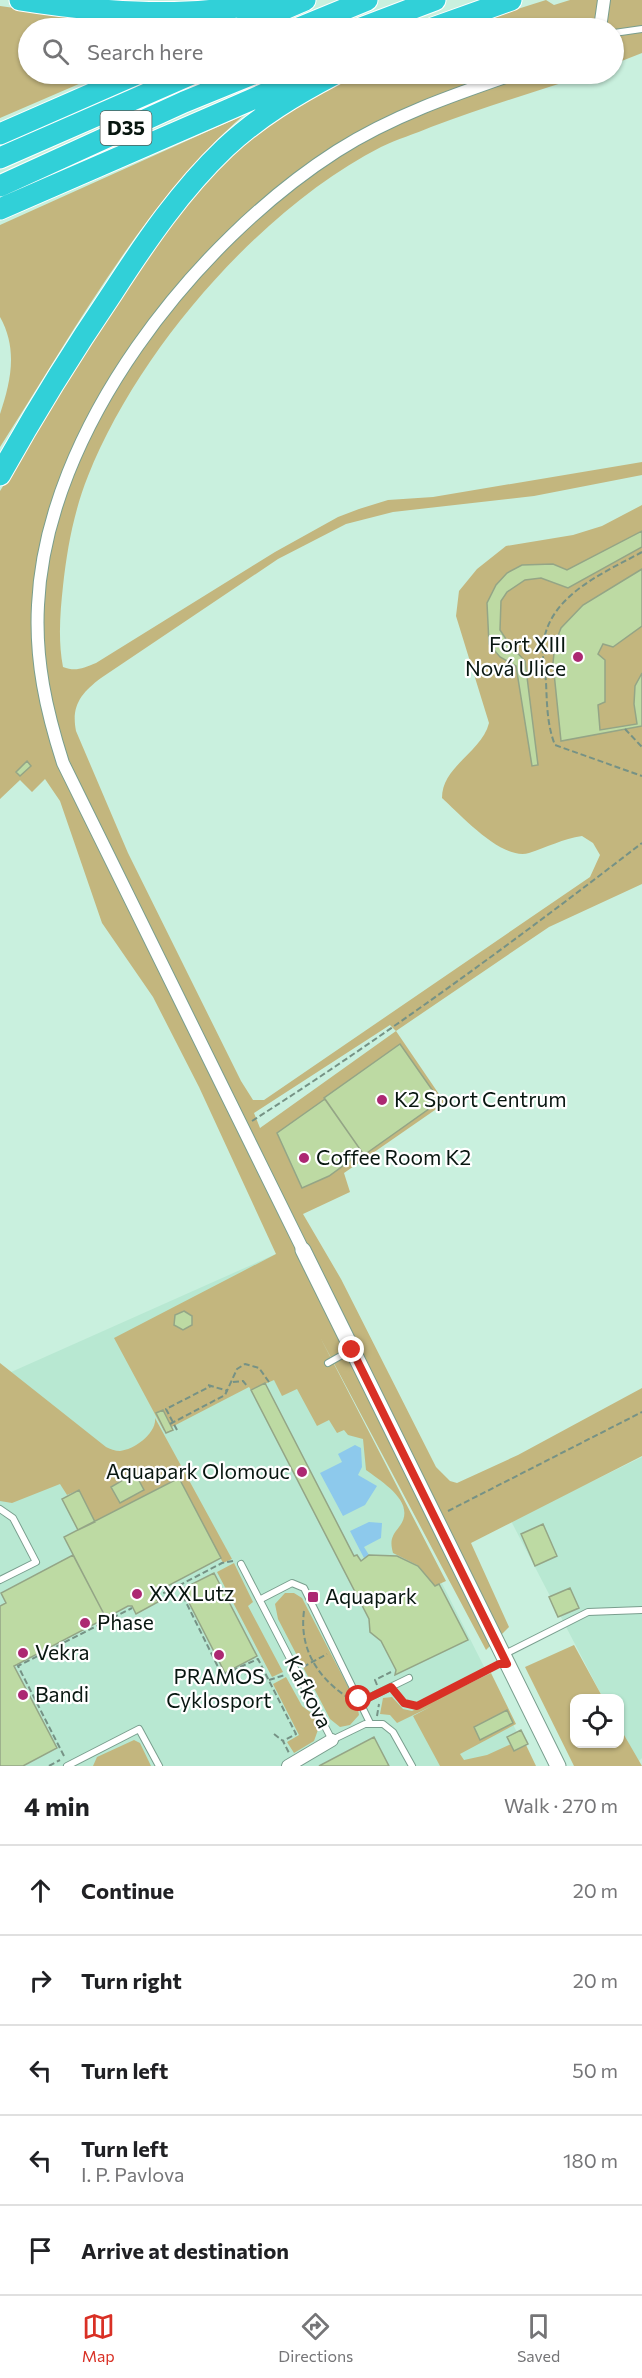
<!DOCTYPE html>
<html lang="en">
<head>
<meta charset="utf-8">
<style>
	body { margin:0; font-family:Commissioner,sans-serif; background:#f6f6f6; color:#202124 }
	.controls { position:absolute; right:18px; bottom:18px; display:grid; overflow:hidden; border-radius:12px; box-shadow:0 2px 4px #0004 }
	.controls button { width:54px; height:54px; display:grid; place-items:center; padding:0; border:0; border-bottom:2px solid #e0e0e0; background:#fff; color:#202124; font:30px sans-serif }
	.stop { position:absolute; width:18px; height:18px; margin:-14px; border:4px solid #d93025; border-radius:50%; background:#fff }
	.stop.end { background:#d93025; border-color:#fff; box-shadow:0 2px 6px #0008 }
	.list { margin:0; padding:0; list-style:none }
	h2 { display:flex; justify-content:space-between; align-items:center; height:78px; margin:0; padding:0 24px; font-size:26px }
	h2 small { font-size:20px; font-weight:400; color:#757577 }
	.list li { display:grid; grid-template-columns:39px 1fr auto; gap:18px; align-items:center; box-sizing:border-box; height:90px; padding:0 24px; border-top:2px solid #e0e0e0 }
	.list b { display:block; font-size:22px; white-space:nowrap }
	.list p { margin:0; font-size:20px; white-space:nowrap; color:#757577 }
	.list em { font-size:20px; font-style:normal; color:#757577 }
	.icon { flex:none; width:33px; height:33px; fill:none; stroke:currentColor; stroke-width:2; stroke-linecap:round; stroke-linejoin:round }
	.map { position:relative; flex:none; width:642px; height:1766px; overflow:hidden }
	.search { position:absolute; background:#fff; box-shadow:0 2px 4px #0004; left:18px; right:18px; top:18px; height:66px; display:flex; align-items:center; gap:15px; box-sizing:border-box; padding:0 21px; border-radius:33px; color:#757577; font-size:22px }
	.sheet { height:528px; background:#fff }
	nav { display:flex; justify-content:space-around; align-items:center; box-sizing:border-box; height:84px; border-top:2px solid #e0e0e0; background:#fff; font-size:16px; color:#757577 }
	nav a { display:grid; justify-items:center; gap:3px }
	nav .on { color:#d93025 }
	.map>svg:first-child { display:block }
</style>
</head>
<body>
<div class="map">
<svg width="642" height="1766" viewBox="0 0 642 1766">
	<rect width="100%" height="100%" fill="#c9f0de"/>
	<path fill="#b8e8d2" d="M276 1254 534 1766H0V1377Z
		M642 1457V1758L638 1762 620 1728V1698H603L511 1521Z"/>
	<path fill="#c3b67e" fill-rule="evenodd" d="M546 0 554 5 570 0H642V53L614 64V28H458Z
		M0 6C75 17 148 21 224 20L205 28H28V74H102L0 118Z
		M352 74H590C537 91 484 107 431 127 415 134 397 139 381 147 260 209 138 350 88 476 74 511 67 549 63 586 60 613 58 641 63 667 76 672 83 668 96 663L275 552 338 517 359 509 388 500 433 497 642 462V475L534 496 393 512 346 524 278 559 101 678C81 693 71 706 76 731L128 853 241 1081 253 1100H264L590 877 600 855 593 843 582 836C563 839 547 847 529 853 502 861 461 815 442 798 442 766 482 752 489 723L456 616 459 591 477 569 506 546 573 535 602 526 642 505V884L549 927 396 1031 445 1103 344 1173 350 1192 303 1214 341 1279 436 1467 450 1481 457 1483 518 1455 642 1388V1456L471 1543 509 1627 486 1650 320 1337 446 1581 435 1586 417 1565 393 1553C390 1541 391 1537 399 1527 418 1503 382 1482 366 1470L363 1439 348 1435 344 1430 337 1433 329 1420 317 1426 297 1389 282 1396 274 1380 251 1390 249 1387 164 1431 114 1338 276 1254 199 1087 153 997 102 923 60 801 45 779 32 792 20 780 0 799V491L140 264 216 165 299 100ZM390 1025 396 1031 260 1128 254 1113Z
		M244 115C145 200 70 338 0 447 0 437 0 423 0 414 11 381 18 349 0 317V225Z
		M0 1363 106 1447C110 1449 115 1451 120 1451 134 1450 157 1433 155 1418L232 1559 223 1563 179 1478 95 1522 79 1490 67 1495 60 1484 12 1503 0 1501Z
		M234 1563 253 1602 248 1606 283 1672 272 1677 217 1572Z
		M285 1593H294L302 1598 357 1704 359 1715 350 1725 340 1727 330 1719 278 1619 275 1604Z
		M574 1645 603 1698H574V1744H620V1728L642 1766H574L525 1667Z
		M491 1673 516 1724 460 1754 464 1760 487 1755 511 1744 515 1751 526 1745 536 1766H440L413 1716 432 1706 397 1723 390 1715 380 1714 383 1698 392 1697 403 1709 412 1711Z
		M286 1677 302 1706 313 1714 319 1727 314 1741 294 1753 287 1742 299 1735 273 1684Z
		M134 1740 140 1743 151 1766H93L97 1757Z"/>
	<path fill="#8dc9ec" d="M355 1445 361 1448 362 1467 358 1475 377 1486 365 1505 343 1516 320 1473 342 1462 338 1454Z
		M369 1522 382 1523 381 1538 364 1547 369 1555 364 1558 350 1531Z"/>
	<path fill="#bddaa3" stroke="#94a586" stroke-width="1.5" d="M642 531V547L568 588 541 578 525 580 507 592 501 601 500 630 510 645 525 661 538 765 532 766 516 666 500 657 489 644 487 603 496 585 507 573 522 565 553 564 567 570Z
		M642 569V626L613 647 603 644 598 654 605 660V702L598 705 600 730 637 724 634 704 635 686 642 673V726L561 741 553 663 555 644 561 628 583 605Z
		M27 761 31 766 20 776 16 772Z
		M400 1044 440 1101 364 1155 324 1098Z
		M325 1099 362 1152 329 1176 302 1188 277 1133Z
		M184 1311 192 1316V1325L183 1330 174 1325 175 1315Z
		M265 1383 354 1556 357 1555 361 1561 369 1555 397 1556 418 1566 435 1586 439 1584 468 1640 395 1675 396 1670 381 1641 370 1632 369 1619 251 1390Z
		M163 1410 173 1430 166 1433 156 1413Z
		M135 1473 144 1490 120 1503 111 1487Z
		M179 1478 221 1558 156 1592 154 1595 158 1602 136 1614 132 1606H128L106 1618 64 1537Z
		M79 1490 95 1522 78 1530 62 1499Z
		M543 1524 557 1556 535 1566 521 1534Z
		M73 1555 106 1618 14 1666 57 1748 23 1766H0V1606L6 1603 1 1593Z
		M214 1573 257 1656 225 1673 182 1589Z
		M570 1588 579 1608 558 1617 549 1597Z
		M507 1710 513 1723 480 1740 474 1727Z
		M521 1730 528 1744 514 1751 507 1737Z
		M374 1737 389 1766H319Z"/>
	<g fill="none" stroke-linecap="round" stroke-linejoin="round">
		<g stroke="#799e8e" stroke-width="8">
			<path id="service" d="M614 33 642 29
				M328 1363 351 1350
				M0 1509 13 1518 36 1562 0 1580
				M241 1564 332 1740 365 1724H383L393 1732 412 1766
				M261 1599 292 1583 304 1588 370 1723
				M503 1655 588 1612 642 1610
				M360 1702 409 1678
				M67 1766 139 1729 159 1766"/>
		</g>
		<g stroke="#799e8e" stroke-width="14">
			<path id="minor" d="M600 28 604 0
				M303 1250 63 763C46 710 35 660 38 605 46 430 195 242 337 151 392 116 453 95 514 74
				M288 1766 332 1740"/>
		</g>
		<g stroke="#799e8e" stroke-width="17">
			<path id="tertiary" d="M303 1250 558 1766"/>
		</g>
		<g stroke="#fff" stroke-width="23">
			<path id="motorway" d="M20 0C96 12 194 21 269 0
				M240 28 305 0
				M299 28 367 0
				M361 28 435 0
				M433 28 511 0
				M0 134 137 74
				M0 158 192 74
				M0 186 184 102 253 74
				M0 209 308 75
				M0 475C35 412 73 351 113 292 146 241 181 190 225 148 258 117 295 95 335 74"/>
		</g>
		<path stroke="#769285" stroke-width="2" stroke-dasharray="6 3" stroke-linecap="butt" d="M642 552C604 573 548 595 543 646 542 657 545 670 546 682 547 704 547 725 555 745L642 776
			M625 729 642 747
			M252 1121C387 1035 515 941 642 843
			M233 1382 243 1381 248 1387
			M208 1385 228 1391
			M170 1424 225 1395 237 1369 245 1364 259 1368 269 1382
			M177 1430 166 1409 211 1386
			M448 1511 642 1412
			M233 1561 222 1563 178 1586 222 1675 258 1659 296 1734 283 1741
			M155 1597 177 1587
			M304 1611C299 1648 317 1677 347 1697
			M243 1666 245 1675
			M303 1667 327 1654
			M269 1680 285 1675
			M377 1685 375 1680 391 1672
			M395 1695 408 1706H417L493 1667
			M377 1716 379 1704
			M274 1734 283 1741 289 1753
			M64 1756 18 1666 132 1608
			M49 1766 60 1760"/>
		<use href="#service" stroke="#fff" stroke-width="6"/>
		<use href="#minor" stroke="#fff" stroke-width="12"/>
		<use href="#tertiary" stroke="#fff" stroke-width="15"/>
		<use href="#motorway" stroke="#31d0d8" stroke-width="21"/>
	</g>
	<g fill="none" stroke-linecap="round" stroke-linejoin="round">
		<path stroke="#d93025" stroke-width="8" d="M352 1350 507 1664H499L417 1706 404 1703 391 1687 360 1702 359 1699"/>
	</g>
	<g fill="#ac2872" stroke="#fff" stroke-width="2">
		<circle cx="578" cy="657" r="6"/>
		<circle cx="382" cy="1100" r="6"/>
		<circle cx="304" cy="1158" r="6"/>
		<circle cx="302" cy="1472" r="6"/>
		<circle cx="137" cy="1594" r="6"/>
		<rect x="307" y="1591" width="12" height="12" rx="3"/>
		<circle cx="85" cy="1623" r="6"/>
		<circle cx="23" cy="1653" r="6"/>
		<circle cx="219" cy="1655" r="6"/>
		<circle cx="23" cy="1695" r="6"/>
	</g>
	<g text-anchor="middle" stroke-width="4.5" stroke-linejoin="round" paint-order="stroke">
		<rect fill="#fff" stroke="#525c58" stroke-width="1.5" x="100.5" y="111" width="51" height="34" rx="4.5"/>
		<g font-size="20" font-weight="bold" fill="#081610">
			<text x="126" y="135">D35</text>
		</g>
		<g font-size="21" fill="#081610" stroke="#fff" text-anchor="start">
			<text x="566" y="652" text-anchor="end">Fort XIII<tspan x="566" dy="24">Nová Ulice</tspan></text>
			<text x="394" y="1107">K2 Sport Centrum</text>
			<text x="316" y="1165">Coffee Room K2</text>
			<text x="290" y="1479" text-anchor="end">Aquapark Olomouc</text>
			<text x="149" y="1601">XXXLutz</text>
			<text x="325" y="1604">Aquapark</text>
			<text x="97" y="1630">Phase</text>
			<text x="35" y="1660">Vekra</text>
			<text x="219" y="1684" text-anchor="middle">PRAMOS<tspan x="219" dy="24">Cyklosport</tspan></text>
			<text x="35" y="1702">Bandi</text>
		</g>
		<g font-size="21" fill="#081610" stroke="#fff">
			<text transform="translate(308 1692) rotate(63)" y="7">Kafkova</text>
		</g>
	</g>
</svg>
<div class="controls">
<button><svg class="icon" aria-label="locate" viewBox="0 0 24 24"><circle cx="12" cy="12" r="6"/><path d="M12 2v4M12 18v4M2 12h4M18 12h4"/></svg></button>
</div>
<div class="stop" style="left:359px;top:1699px"></div>
<div class="stop end" style="left:352px;top:1350px"></div>
<div class="search"><svg class="icon" aria-label="search" viewBox="0 0 24 24"><circle cx="10" cy="10" r="6"/><path d="M15 15l6 6"/></svg>Search here</div>
</div>
<section class="sheet">
<h2>4 min<small>Walk · 270 m</small></h2>
<ul class="list">
<li><svg class="icon" aria-label="ahead" viewBox="0 0 24 24"><path d="M12 20V5M6 11l6-6 6 6"/></svg><div><b>Continue</b></div><em>20 m</em></li>
<li><svg class="icon" aria-label="right" viewBox="0 0 24 24"><path d="M7 20v-9h11M14 6l5 5-5 5"/></svg><div><b>Turn right</b></div><em>20 m</em></li>
<li><svg class="icon" aria-label="left" viewBox="0 0 24 24"><path d="M17 20v-9H6M10 6l-5 5 5 5"/></svg><div><b>Turn left</b></div><em>50 m</em></li>
<li><svg class="icon" aria-label="left" viewBox="0 0 24 24"><path d="M17 20v-9H6M10 6l-5 5 5 5"/></svg><div><b>Turn left</b><p>I. P. Pavlova</p></div><em>180 m</em></li>
<li><svg class="icon" aria-label="arrive" viewBox="0 0 24 24"><path d="M6 21V4h12l-3 4 3 4H6"/></svg><div><b>Arrive at destination</b></div></li>
</ul>
</section>
<nav>
<a class="on"><svg class="icon" aria-label="map" viewBox="0 0 24 24"><path d="M3 6l6-2 6 2 6-2v14l-6 2-6-2-6 2zM9 4v14M15 6v14"/></svg>Map</a>
<a><svg class="icon" aria-label="directions" viewBox="0 0 24 24"><path d="M12 3l9 9-9 9-9-9zM9 14v-3h6M13 9l2 2-2 2"/></svg>Directions</a>
<a><svg class="icon" aria-label="saved" viewBox="0 0 24 24"><path d="M7 4h10v16l-5-4-5 4z"/></svg>Saved</a>
</nav>
</body>
</html>
